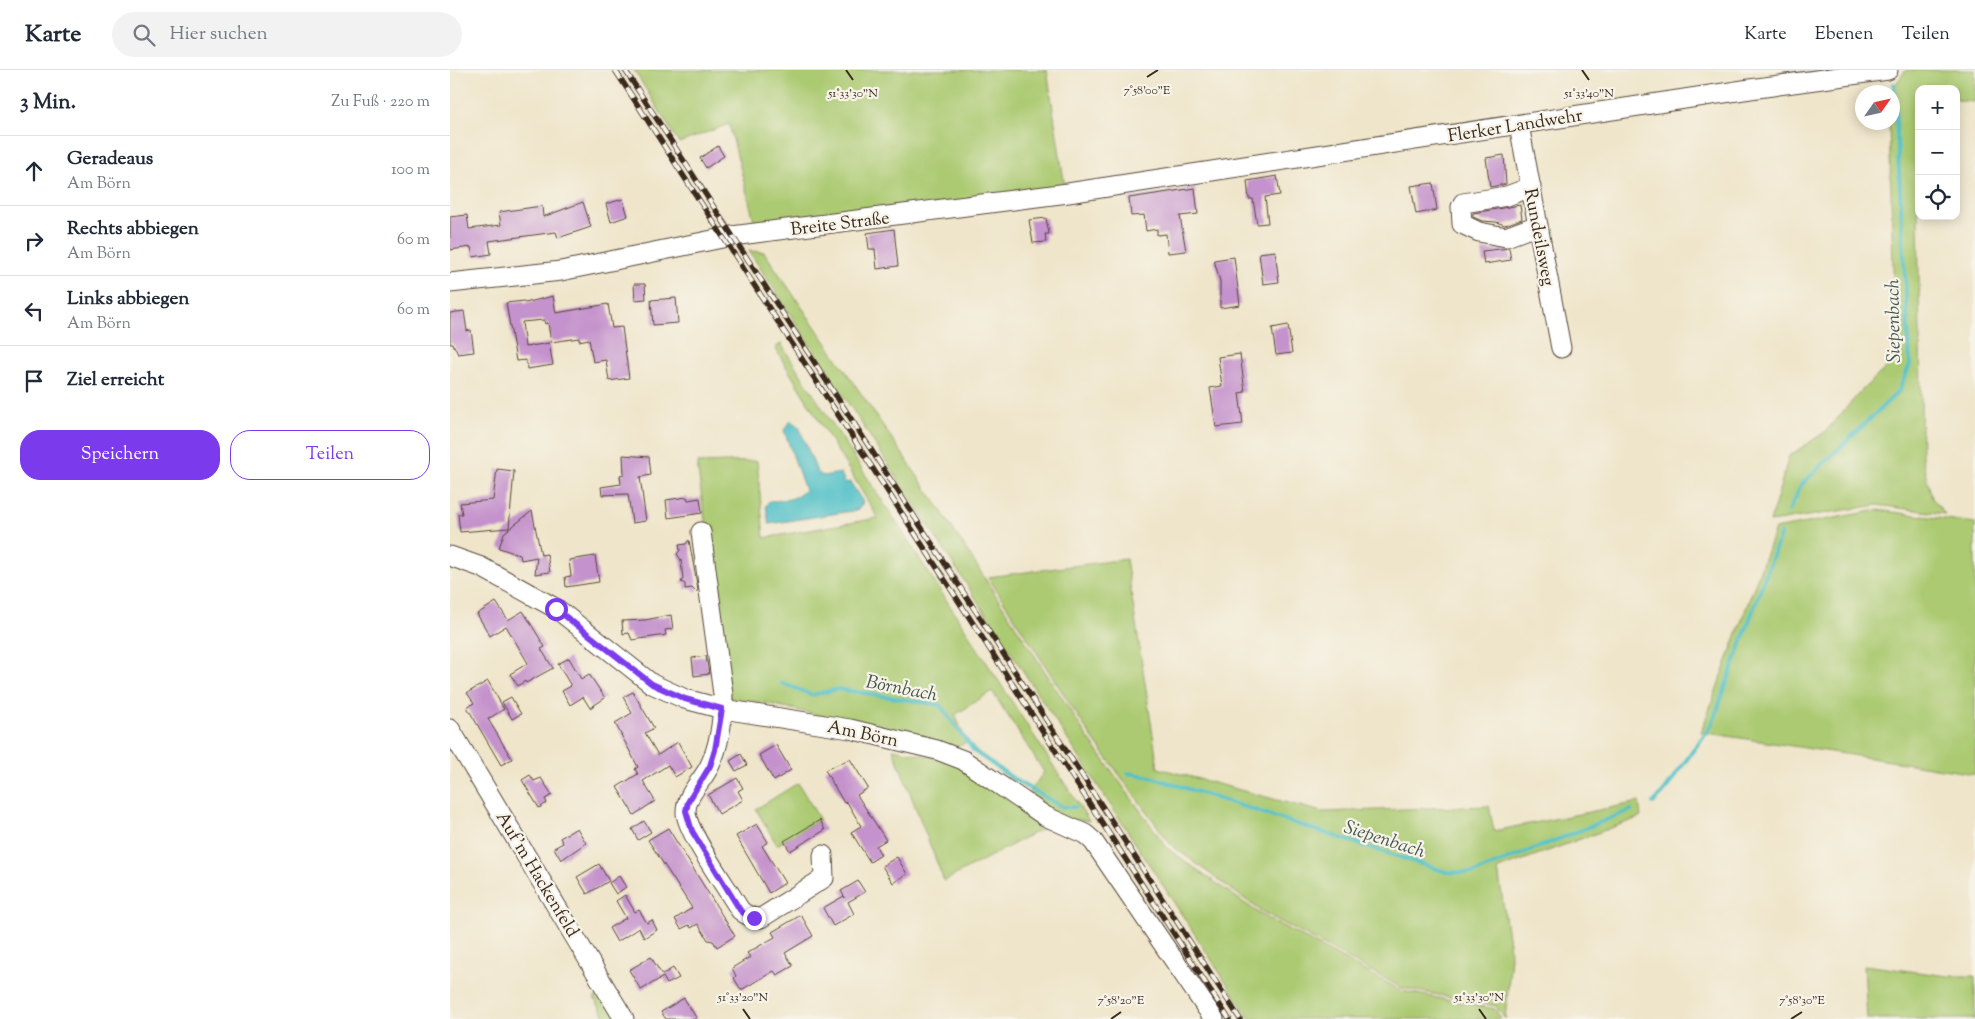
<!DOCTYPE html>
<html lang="de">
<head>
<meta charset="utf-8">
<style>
	body { margin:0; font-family:"Sorts Mill Goudy",serif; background:#f2f2f3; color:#1f2937 }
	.controls { position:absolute; right:15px; top:15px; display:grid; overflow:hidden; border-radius:10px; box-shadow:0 2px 12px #0003 }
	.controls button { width:45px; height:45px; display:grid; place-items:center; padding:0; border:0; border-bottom:1px solid #e0e1e3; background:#fff; color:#1f2937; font:25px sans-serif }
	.compass { position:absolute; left:1405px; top:15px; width:45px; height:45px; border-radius:50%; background:#fff; box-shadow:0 2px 12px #0003; rotate:56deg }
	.stop { position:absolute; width:15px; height:15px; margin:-11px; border:4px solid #7c3aed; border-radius:50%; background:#fff }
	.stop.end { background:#7c3aed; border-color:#fff; box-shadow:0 1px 5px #0008 }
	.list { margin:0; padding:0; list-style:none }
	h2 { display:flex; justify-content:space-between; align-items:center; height:65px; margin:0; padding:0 20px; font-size:21px }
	h2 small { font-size:16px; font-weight:400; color:#747a83 }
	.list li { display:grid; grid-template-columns:32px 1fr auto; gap:15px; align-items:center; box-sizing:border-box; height:70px; padding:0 20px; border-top:1px solid #e0e1e3 }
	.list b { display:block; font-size:19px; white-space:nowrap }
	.list p { margin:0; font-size:16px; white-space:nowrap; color:#747a83 }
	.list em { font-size:16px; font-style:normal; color:#747a83 }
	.actions { display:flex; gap:10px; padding:15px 20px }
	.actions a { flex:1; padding:11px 0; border:1px solid #7c3aed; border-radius:20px; text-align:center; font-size:18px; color:#7c3aed }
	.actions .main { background:#7c3aed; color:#fff }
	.icon { flex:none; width:28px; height:28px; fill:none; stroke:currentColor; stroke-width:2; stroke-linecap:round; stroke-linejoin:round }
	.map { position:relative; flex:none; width:1525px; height:949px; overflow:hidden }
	header { display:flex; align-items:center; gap:30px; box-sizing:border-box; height:70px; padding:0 25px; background:#fff; border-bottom:1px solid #e0e1e3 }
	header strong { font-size:24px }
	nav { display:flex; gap:28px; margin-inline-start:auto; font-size:18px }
	.search { width:350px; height:45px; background:#f2f2f3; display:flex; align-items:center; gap:12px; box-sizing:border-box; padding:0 18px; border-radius:28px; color:#747a83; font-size:19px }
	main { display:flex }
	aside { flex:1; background:#fff }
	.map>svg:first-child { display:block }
</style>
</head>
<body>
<header>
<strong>Karte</strong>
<div class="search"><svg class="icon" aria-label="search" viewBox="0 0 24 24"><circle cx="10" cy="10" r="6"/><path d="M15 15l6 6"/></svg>Hier suchen</div>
<nav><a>Karte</a><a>Ebenen</a><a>Teilen</a></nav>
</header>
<main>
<aside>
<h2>3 Min.<small>Zu Fuß · 220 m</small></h2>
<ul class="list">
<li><svg class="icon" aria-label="ahead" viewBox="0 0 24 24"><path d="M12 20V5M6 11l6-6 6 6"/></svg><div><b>Geradeaus</b><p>Am Börn</p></div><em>100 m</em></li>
<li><svg class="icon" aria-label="right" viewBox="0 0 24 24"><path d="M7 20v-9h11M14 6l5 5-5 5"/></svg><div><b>Rechts abbiegen</b><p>Am Börn</p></div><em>60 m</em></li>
<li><svg class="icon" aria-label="left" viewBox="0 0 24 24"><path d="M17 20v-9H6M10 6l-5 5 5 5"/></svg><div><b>Links abbiegen</b><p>Am Börn</p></div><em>60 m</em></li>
<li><svg class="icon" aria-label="arrive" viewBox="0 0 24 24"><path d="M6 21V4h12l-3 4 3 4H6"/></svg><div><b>Ziel erreicht</b></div></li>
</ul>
<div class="actions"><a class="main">Speichern</a><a>Teilen</a></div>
</aside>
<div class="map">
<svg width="1525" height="949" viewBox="0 0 1525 949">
	<rect width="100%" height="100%" fill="#f7f3e8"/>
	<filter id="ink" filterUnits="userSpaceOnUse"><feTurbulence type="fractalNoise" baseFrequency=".02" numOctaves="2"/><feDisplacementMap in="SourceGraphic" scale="10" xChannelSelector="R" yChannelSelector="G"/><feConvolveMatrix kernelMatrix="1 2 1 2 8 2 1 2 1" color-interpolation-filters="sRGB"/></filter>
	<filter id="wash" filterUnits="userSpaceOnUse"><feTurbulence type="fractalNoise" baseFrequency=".0096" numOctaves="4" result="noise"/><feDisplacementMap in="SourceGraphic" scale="20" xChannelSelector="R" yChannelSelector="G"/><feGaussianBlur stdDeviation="1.12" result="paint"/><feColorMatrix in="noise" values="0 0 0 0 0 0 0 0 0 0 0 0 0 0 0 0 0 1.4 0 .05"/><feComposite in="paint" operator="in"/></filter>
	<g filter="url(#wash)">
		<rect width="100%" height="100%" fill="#efe5ca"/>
		<path fill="#acca72" stroke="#747a48" d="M184 0H597L615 118 306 158 279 54 229 73Z
			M1456 0H1525V32L1506 30V19H1469V28H1466L1472 389 1482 428 1495 444 1427 435 1320 452 1339 386 1375 362 1412 320 1438 296 1445 266 1439 53 1442 52V22H1440Z
			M299 181 314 182 490 439 636 665 718 779 810 844 952 921 1045 939 1051 949H800Z
			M331 274 639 751 609 748 577 725 594 702 542 621 505 645 517 672 507 677 316 633 280 629 247 393 307 391 314 468 428 448 325 278Z
			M1428 440 1525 453V704L1251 662 1325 459Z
			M676 489 708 698 872 742 1039 736 1044 761 1189 732 1191 747 1048 799 1061 887 1055 949 1046 936 952 918 811 841 722 776 640 665 538 507Z
			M443 679 502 691 603 753 494 811Z
			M348 713 370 750 327 775 306 739Z
			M1414 895 1498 906H1525V949H1417Z
			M156 922 172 949H157L144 928Z"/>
		<path fill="#53c1c8" stroke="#477673" d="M341 351 349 357 367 402 373 406 391 403 395 413 400 412 413 432 408 440 319 454 316 436 319 431C333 430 345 431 355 420L334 360Z"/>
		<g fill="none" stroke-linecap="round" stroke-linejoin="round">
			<path stroke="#53c1c8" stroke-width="4" d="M1339 441 1351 415 1449 321 1460 294 1444 14
				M332 613 362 625 388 619 490 635 524 681 568 712 613 737H625
				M678 703 701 707 996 802 1024 803 1181 740
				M1203 733 1213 723 1262 654 1331 463"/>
		</g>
		<g id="blocks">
			<path fill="#c492cc" d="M268 76 274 86 256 98 250 88Z
				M1054 85 1056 114 1040 117 1036 88Z
				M827 106 830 125 815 127 818 153 807 154 803 129H799L797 111Z
				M983 113 987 140 966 144 961 116Z
				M745 118 748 144 730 146 736 181 718 183 716 164 707 165V159L696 161 694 145 681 146 679 128Z
				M173 129 178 146 161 152 156 134Z
				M133 132 141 157 108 168 106 162 39 171 41 184 23 187 21 177 0 180V147L17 145 19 159 51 155 49 142 92 136 93 147Z
				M1070 135 1072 149 1055 155 1046 152 1032 151 1023 147V143Z
				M596 148 599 164H595L596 172 583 173 579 150Z
				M444 159 448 196 427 199 425 179H419L417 163Z
				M1059 178 1061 190 1034 194 1032 181Z
				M825 181 829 212 813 214 809 183Z
				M784 187 790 235 770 238V211L764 190Z
				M184 214H195L196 229 185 230Z
				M103 226 106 243 158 234 162 258 172 257 179 308 159 311 156 290 143 292 139 269 129 271V268L101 272 98 253 95 254 94 250 72 252 75 277 99 273 103 295 77 299 76 290 66 291 56 233 74 231 75 233Z
				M226 228 228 253 203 255 201 230Z
				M14 241 17 261 21 260 24 282 8 284 3 274H0V243Z
				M838 255 842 283 826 285 822 258Z
				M790 284 795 322 789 323 793 354 766 357 760 318 772 316 768 287Z
				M173 385 199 387 201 405 190 407 196 451 182 453 178 424 152 425 151 417 171 414 170 405 174 404Z
				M47 399 64 401 59 458 10 462 8 444H12L10 433 43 430Z
				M237 427 238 430 250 428 252 443 218 448 216 430Z
				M82 441 91 485 97 484 100 502 85 504 87 487 71 490 70 485 49 478 54 463Z
				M239 470 248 520 246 522 242 518 235 519V514L231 512 233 509 231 490 227 484 230 480 229 475 236 474Z
				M145 486 149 512 116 517 115 507 121 506 119 490Z
				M46 532 58 550 73 541 95 577 91 579 103 598 76 613 75 611 68 616 60 604 78 593 56 556 40 566 27 544Z
				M221 545 223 559 215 560 216 565 182 570 179 563 173 564 172 551 195 550Z
				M256 586 259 604 244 606 242 588Z
				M119 588 131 609 139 604 155 628 140 638 133 627 120 635 112 621 121 616 108 594Z
				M38 611 54 639 38 649 62 689 51 695 17 637 24 633 17 623Z
				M183 622 204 658 195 663 208 685 228 672 242 697 225 707 218 695 193 711 205 731 184 745 167 717 188 704 185 699 188 697 165 653 182 643 173 627Z
				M61 627 71 644 62 649 52 632Z
				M326 675 341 700 324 711 309 685Z
				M291 684 297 695 286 701 280 691Z
				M400 689 418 718 407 725 436 770 426 776 431 785 420 792 401 762 411 756 397 732 394 733 375 700Z
				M80 705 84 711 91 708 102 725 95 729 97 733 89 738 72 710Z
				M287 708 293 718 288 721 293 730 269 744 258 725Z
				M370 750 375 760 340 781 334 771Z
				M194 751 201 762 188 770 182 759Z
				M307 754 318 772 312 776 335 813 319 823 286 766Z
				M127 758 136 773 111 790 104 778 113 773 110 768Z
				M218 758 285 866 267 877 263 871 258 870 248 854 241 858 239 855 231 859 225 849 242 838 198 770Z
				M447 787 457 804 443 813 432 796Z
				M149 794 159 811 137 824 127 807Z
				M169 806 176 817 166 824 159 813Z
				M408 811 415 822 398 832 404 844 383 856 373 838 394 826 395 828 391 821Z
				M175 825 185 842 189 840 197 853 202 850 207 860 194 868 189 858 167 872 159 858 176 848 166 831Z
				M351 845 363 866 335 883 343 896 327 905 324 901 291 920 284 908 286 906 282 898 300 887 297 883 325 867 322 862Z
				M201 887 212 905 223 898 229 908 217 914 213 907 191 920 179 900Z
				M234 928 247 949H216L211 942Z"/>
		</g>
	</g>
	<g filter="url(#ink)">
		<use href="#blocks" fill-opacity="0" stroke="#564638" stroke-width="1"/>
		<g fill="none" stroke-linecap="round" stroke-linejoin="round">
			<g stroke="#564638" stroke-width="21">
				<path id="minor" d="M1069 55 1111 278
					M1081 117 1057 126 1013 133 1011 137 1012 154 1029 162 1056 167 1088 155
					M0 213 111 201 282 166 618 123 1300 19 1438 0
					M251 462 273 624C273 647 270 674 260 695 253 711 235 725 236 743 238 764 278 819 290 840 297 846 302 848 311 848L374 808 373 785
					M0 486 31 497 107 539 202 614 235 629 273 639 400 659 487 680 513 690 595 746 635 764 643 771 764 949
					M0 659 174 949"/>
			</g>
			<use href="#minor" stroke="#fff" stroke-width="19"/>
			<g stroke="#3b2a1e" stroke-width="5.5">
				<path id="rail" d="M165 0 779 949
					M175 0 790 949"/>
			</g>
			<use href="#rail" stroke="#f7f3e8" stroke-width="4" stroke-dasharray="11" stroke-linecap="butt"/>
		</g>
	</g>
	<g fill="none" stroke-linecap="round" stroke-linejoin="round" filter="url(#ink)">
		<path stroke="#7c3aed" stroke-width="6" d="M106 539 202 614 235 629 272 639 265 680 260 696 238 732 236 741 242 761 290 840 297 846 304 848"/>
	</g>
	<path fill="none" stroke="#3b2a1e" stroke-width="2" d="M396 0 403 10M1132 0 1139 10M697 7 708 0M293 939 300 949M1029 939 1036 949M661 949 671 942M1341 949 1352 942"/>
	<g text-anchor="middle" stroke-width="4.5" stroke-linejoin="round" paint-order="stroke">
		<g font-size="18" fill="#3b2a1e" stroke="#f7f3e8">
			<text transform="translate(1065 55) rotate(-9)" y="6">Flerker Landwehr</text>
			<text transform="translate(390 153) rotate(-7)" y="6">Breite Straße</text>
			<text transform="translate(1090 167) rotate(79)" y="6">Rundeilsweg</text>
			<text transform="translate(413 663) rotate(12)" y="6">Am Börn</text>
			<text transform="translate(88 804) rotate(59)" y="6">Auf'm Hackenfeld</text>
		</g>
		<g font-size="19" font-style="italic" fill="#425751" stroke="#f7f3e8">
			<text transform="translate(1442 251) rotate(-91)" y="7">Siepenbach</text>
			<text transform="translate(452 617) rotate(11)" y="7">Börnbach</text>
			<text transform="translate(935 768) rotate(18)" y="7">Siepenbach</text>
		</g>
	</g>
	<g font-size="12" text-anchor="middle" fill="#3b2a1e" stroke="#f7f3e8" stroke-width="4.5" stroke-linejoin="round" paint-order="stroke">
		<text x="697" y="24">7°58'00"E</text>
		<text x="1139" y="27">51°33'40"N</text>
		<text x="403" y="27">51°33'30"N</text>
		<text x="293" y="931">51°33'20"N</text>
		<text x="1029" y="931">51°33'30"N</text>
		<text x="671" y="934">7°58'20"E</text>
		<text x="1352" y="934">7°58'30"E</text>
	</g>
</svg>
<div class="controls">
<button>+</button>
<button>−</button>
<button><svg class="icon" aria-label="locate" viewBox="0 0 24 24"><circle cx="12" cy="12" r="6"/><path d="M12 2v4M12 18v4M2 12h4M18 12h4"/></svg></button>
</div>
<svg class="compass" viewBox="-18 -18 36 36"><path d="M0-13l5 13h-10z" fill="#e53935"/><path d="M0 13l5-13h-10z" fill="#747a83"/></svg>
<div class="stop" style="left:106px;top:539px"></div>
<div class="stop end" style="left:304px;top:848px"></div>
</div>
</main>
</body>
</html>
